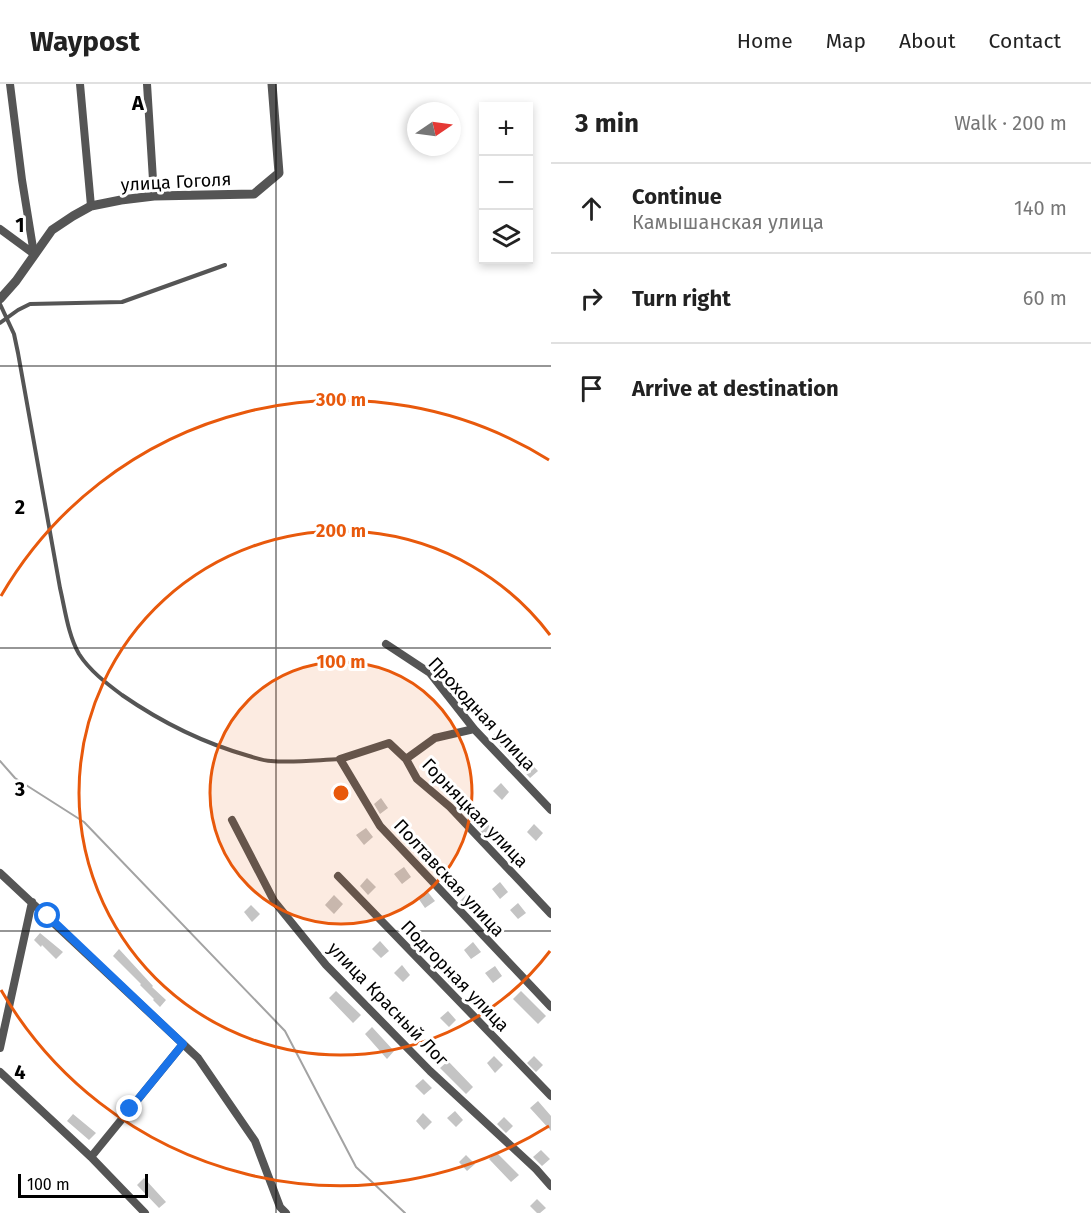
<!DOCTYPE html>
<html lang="en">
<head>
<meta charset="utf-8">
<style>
	body { margin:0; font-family:"Fira Sans",sans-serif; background:#f2f2f2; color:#222 }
	.controls { position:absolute; right:18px; top:18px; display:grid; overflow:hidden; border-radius:0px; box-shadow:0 3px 9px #0003 }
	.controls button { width:54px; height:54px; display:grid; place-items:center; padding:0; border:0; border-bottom:2px solid #e0e0e0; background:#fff; color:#222; font:30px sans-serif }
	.compass { position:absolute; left:407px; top:18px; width:54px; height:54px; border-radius:50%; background:#fff; box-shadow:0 3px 9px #0003; rotate:77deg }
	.scale { position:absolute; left:18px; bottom:15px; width:130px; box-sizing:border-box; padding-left:6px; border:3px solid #000; border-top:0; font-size:16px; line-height:21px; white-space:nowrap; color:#000; -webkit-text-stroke:4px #fff; paint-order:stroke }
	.stop { position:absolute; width:18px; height:18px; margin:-14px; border:4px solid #1a73e8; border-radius:50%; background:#fff }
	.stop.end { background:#1a73e8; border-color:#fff; box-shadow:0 2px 6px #0008 }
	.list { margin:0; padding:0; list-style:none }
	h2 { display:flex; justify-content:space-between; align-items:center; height:78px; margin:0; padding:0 24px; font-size:26px }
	h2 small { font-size:20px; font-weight:400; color:#767676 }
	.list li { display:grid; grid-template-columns:39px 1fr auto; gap:18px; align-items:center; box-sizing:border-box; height:90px; padding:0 24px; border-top:2px solid #e0e0e0 }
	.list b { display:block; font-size:22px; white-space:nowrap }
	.list p { margin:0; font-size:20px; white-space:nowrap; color:#767676 }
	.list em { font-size:20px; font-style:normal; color:#767676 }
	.icon { flex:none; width:33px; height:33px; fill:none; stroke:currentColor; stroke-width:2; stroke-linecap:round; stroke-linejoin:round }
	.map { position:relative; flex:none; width:551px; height:1129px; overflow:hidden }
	header { display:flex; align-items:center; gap:36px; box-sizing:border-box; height:84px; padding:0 30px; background:#fff; border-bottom:2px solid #e0e0e0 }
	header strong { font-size:28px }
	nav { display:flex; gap:33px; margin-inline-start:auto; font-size:21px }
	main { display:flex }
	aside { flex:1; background:#fff }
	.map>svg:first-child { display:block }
</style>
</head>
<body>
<header>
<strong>Waypost</strong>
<nav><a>Home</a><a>Map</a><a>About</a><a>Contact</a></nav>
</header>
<main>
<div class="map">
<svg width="551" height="1129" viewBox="0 0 551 1129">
	<rect width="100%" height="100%" fill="#fff"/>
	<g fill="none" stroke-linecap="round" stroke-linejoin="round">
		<path stroke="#a3a3a3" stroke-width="2" d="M0 677 15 694 84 738 285 947 356 1083 405 1129"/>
	</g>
	<path fill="#c4c4c4" d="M499 646 538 687 530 694 491 653Z
		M501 699 509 708 502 716 493 707Z
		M381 714 388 724 380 730 374 720Z
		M486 738 494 747 487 754 479 745Z
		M534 740 543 749 536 757 527 748Z
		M366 744 373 753 364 761 356 751Z
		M404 783 411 793 402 800 394 790Z
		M367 794 376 803 368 811 360 802Z
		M500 798 508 808 500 815 492 805Z
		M427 807 435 817 425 824 418 814Z
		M468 809 477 818 468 826 460 817Z
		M334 811 343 820 334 830 325 821Z
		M518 819 526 829 518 835 510 826Z
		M251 821 260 830 252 838 244 828Z
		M496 838 505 847 496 855 488 847Z
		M413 844 422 853 414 860 405 851Z
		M40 849 63 868 56 875 42 861 41 863 34 856Z
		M380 857 389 867 381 874 372 865Z
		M473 858 481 868 471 875 464 866Z
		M119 865 153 902 152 903 166 916 160 923 153 916 154 915 140 901 141 900 113 872Z
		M345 869 353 878 346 885 337 876Z
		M402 881 410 891 403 898 394 889Z
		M495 882 502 892 493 899 485 889Z
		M455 890 464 899 457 906 448 897Z
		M336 907 361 931 353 939 329 914Z
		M521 907 546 932 538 940 513 915Z
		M390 916 398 925 391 932 382 923Z
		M484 920 493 929 486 936 477 927Z
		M448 927 456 936 449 943 440 934Z
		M410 938 418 947 411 954 402 945Z
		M372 943 394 967 387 975 365 950Z
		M494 972 503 981 495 989 487 979Z
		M534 972 543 981 536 988 527 979Z
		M448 977 473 1003 466 1010 440 984Z
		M423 995 432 1004 424 1011 415 1002Z
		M538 1017 551 1032V1047L530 1024Z
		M455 1027 463 1036 456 1043 447 1034Z
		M423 1029 432 1038 424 1046 416 1037Z
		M73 1030 96 1049 89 1056 67 1037Z
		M504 1033 513 1042 506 1049 497 1040Z
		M541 1066 550 1075 542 1082 533 1073Z
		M496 1068 519 1091 511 1098 489 1075Z
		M466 1071 475 1080 467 1087 459 1078Z
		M144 1094 166 1118 159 1124 137 1101Z
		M537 1115 546 1124 540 1129H537L530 1122Z"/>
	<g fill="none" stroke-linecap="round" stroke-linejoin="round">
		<path stroke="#555" stroke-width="4" d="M0 220 14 250 18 269 60 504C65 525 68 551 79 570 90 587 106 599 122 611 161 638 203 659 249 672 256 674 264 677 271 677 294 679 317 676 340 675
			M0 239 18 226 30 220 122 218 225 181"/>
		<path stroke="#555" stroke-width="8" d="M10 0 22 96 34 170
			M80 0 91 122
			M147 0 154 112
			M0 145 34 170
			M386 560 430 589 474 645 551 726
			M406 675 435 654 474 645
			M232 736 274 817 326 881 430 987 536 1085 551 1102
			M0 789 198 974 255 1057 280 1123 286 1129
			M338 792 551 1012
			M551 830 450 723 417 695 406 675 389 659 340 675 380 742 551 923
			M0 964 32 818
			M0 988 91 1073 145 1129
			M91 1073 183 960"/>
		<path stroke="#555" stroke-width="9" d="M0 215 16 197 52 146 73 132 91 122 121 116 154 112 254 110 279 89 272 0"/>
	</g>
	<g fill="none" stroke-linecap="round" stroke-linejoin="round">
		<path stroke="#1a73e8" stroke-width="8" d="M48 832 183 960 130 1025"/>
	</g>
	<path fill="none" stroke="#000" stroke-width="1.5" stroke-opacity="0.55" d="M276 0V1129M0 282H551M0 564H551M0 847H551"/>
	<circle cx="341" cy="709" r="131" fill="#e8590c" fill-opacity=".12"/>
	<g fill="none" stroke="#e8590c" stroke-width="3">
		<circle cx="341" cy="709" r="131"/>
		<path d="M550 867A262 262 0 1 1 550 551"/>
		<path d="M549 1042A393 393 0 0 1 1 906M1 512A393 393 0 0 1 549 376"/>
	</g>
	<g text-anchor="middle" stroke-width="6" stroke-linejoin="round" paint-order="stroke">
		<g font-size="18" fill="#000" stroke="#fff">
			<text transform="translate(176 98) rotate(-3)" y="6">улица Гоголя</text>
			<text transform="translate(482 630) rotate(47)" y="6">Проходная улица</text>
			<text transform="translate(475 729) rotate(46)" y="6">Горняцкая улица</text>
			<text transform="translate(449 794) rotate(47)" y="6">Полтавская улица</text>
			<text transform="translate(455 892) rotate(46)" y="6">Подгорная улица</text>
			<text transform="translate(388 920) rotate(46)" y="6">улица Красный Лог</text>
		</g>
	</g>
	<g font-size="20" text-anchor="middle" font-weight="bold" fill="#000" stroke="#fff" stroke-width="6" stroke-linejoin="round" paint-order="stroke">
		<text x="138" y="26">A</text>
		<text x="20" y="148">1</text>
		<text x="20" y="430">2</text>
		<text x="20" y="712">3</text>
		<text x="20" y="995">4</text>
	</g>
	<circle cx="341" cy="709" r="9" fill="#e8590c" stroke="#fff" stroke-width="3"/>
	<g font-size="18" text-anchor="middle" font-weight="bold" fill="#e8590c" stroke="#fff" stroke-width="6" stroke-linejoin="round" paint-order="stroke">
		<text x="341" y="322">300 m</text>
		<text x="341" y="453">200 m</text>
		<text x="341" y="584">100 m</text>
	</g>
</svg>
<div class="controls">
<button>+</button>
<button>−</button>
<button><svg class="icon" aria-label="layers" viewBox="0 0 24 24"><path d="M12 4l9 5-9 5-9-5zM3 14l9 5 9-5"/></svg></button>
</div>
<svg class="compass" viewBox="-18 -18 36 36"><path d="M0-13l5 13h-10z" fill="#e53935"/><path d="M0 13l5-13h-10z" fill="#767676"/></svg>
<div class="scale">100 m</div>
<div class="stop" style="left:48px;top:832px"></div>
<div class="stop end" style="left:130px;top:1025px"></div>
</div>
<aside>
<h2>3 min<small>Walk · 200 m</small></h2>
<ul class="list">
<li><svg class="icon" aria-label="ahead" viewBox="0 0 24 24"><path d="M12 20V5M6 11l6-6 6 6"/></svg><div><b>Continue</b><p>Камышанская улица</p></div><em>140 m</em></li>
<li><svg class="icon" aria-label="right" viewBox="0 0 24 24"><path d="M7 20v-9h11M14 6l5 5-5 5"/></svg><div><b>Turn right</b></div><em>60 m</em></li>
<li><svg class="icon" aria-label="arrive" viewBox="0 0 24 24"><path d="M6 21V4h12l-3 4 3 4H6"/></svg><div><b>Arrive at destination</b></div></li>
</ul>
</aside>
</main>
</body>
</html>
